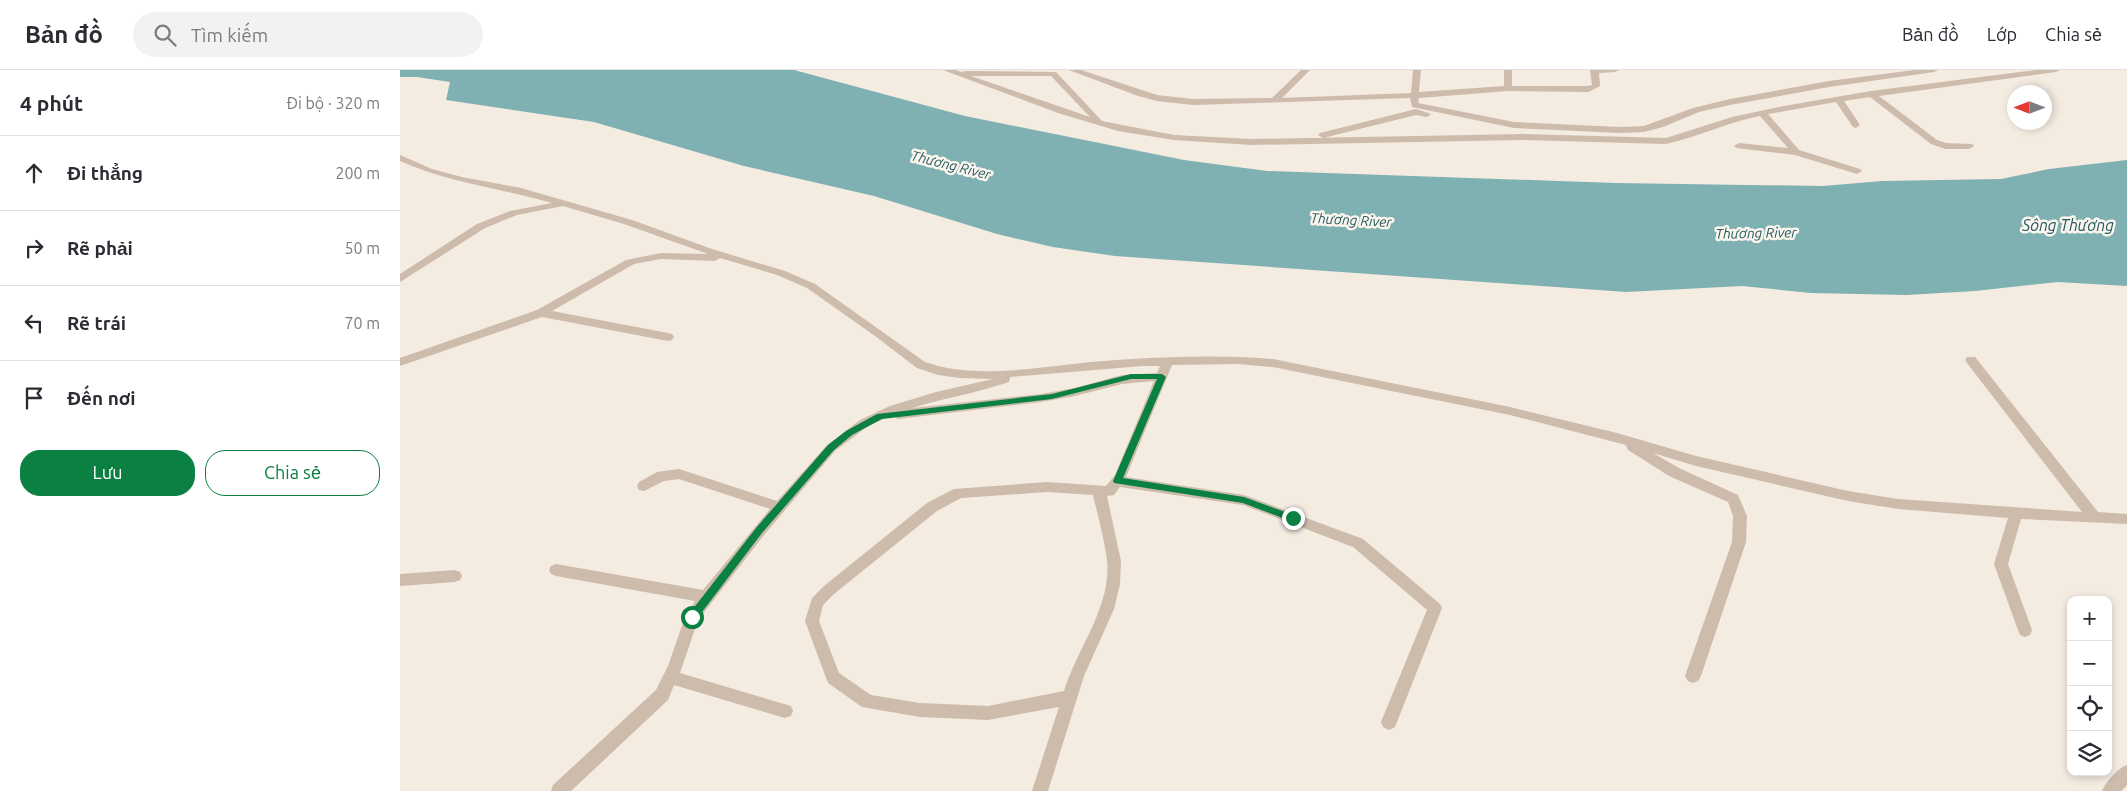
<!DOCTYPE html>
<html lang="vi">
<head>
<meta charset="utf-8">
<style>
	body { margin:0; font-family:Ubuntu,sans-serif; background:#f2f2f3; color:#2b2b33 }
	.controls { position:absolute; right:15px; bottom:15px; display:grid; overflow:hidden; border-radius:10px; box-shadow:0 2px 8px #0003 }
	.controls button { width:45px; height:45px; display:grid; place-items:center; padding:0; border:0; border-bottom:1px solid #e1e1e2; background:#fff; color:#2b2b33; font:25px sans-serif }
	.compass { position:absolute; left:1607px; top:15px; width:45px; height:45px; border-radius:50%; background:#fff; box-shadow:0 2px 8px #0003; rotate:270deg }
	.stop { position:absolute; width:15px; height:15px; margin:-11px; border:4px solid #0b8043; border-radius:50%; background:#fff }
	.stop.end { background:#0b8043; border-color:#fff; box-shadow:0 1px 5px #0008 }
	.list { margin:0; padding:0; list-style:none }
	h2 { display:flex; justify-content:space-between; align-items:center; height:65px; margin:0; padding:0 20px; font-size:21px }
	h2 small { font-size:16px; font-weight:400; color:#7c7c81 }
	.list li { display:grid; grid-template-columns:32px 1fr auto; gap:15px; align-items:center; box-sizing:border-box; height:75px; padding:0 20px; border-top:1px solid #e1e1e2 }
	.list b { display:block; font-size:19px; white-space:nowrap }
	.list em { font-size:16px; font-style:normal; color:#7c7c81 }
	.actions { display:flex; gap:10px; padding:15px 20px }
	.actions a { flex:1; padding:11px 0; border:1px solid #0b8043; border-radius:20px; text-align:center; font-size:18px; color:#0b8043 }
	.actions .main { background:#0b8043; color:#fff }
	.icon { flex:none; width:28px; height:28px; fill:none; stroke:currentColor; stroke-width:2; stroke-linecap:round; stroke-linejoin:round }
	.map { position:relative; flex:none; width:1727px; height:721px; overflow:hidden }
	header { display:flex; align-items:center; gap:30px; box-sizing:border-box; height:70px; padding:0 25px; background:#fff; border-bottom:1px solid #e1e1e2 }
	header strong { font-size:24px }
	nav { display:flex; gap:28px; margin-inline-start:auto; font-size:18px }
	.search { width:350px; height:45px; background:#f2f2f3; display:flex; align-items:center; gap:12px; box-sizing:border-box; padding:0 18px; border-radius:28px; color:#7c7c81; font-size:19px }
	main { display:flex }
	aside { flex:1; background:#fff }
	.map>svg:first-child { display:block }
</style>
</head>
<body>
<header>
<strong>Bản đồ</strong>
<div class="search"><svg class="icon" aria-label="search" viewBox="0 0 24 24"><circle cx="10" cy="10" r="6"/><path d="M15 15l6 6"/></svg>Tìm kiếm</div>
<nav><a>Bản đồ</a><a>Lớp</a><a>Chia sẻ</a></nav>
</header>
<main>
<aside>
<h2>4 phút<small>Đi bộ · 320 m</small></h2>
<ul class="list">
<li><svg class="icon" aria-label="ahead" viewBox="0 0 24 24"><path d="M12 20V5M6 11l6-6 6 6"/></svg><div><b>Đi thẳng</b></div><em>200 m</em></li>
<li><svg class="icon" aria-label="right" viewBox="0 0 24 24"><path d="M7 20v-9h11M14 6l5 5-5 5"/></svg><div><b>Rẽ phải</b></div><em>50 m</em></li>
<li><svg class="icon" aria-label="left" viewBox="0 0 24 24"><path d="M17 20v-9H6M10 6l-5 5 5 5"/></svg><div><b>Rẽ trái</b></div><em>70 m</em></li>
<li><svg class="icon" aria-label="arrive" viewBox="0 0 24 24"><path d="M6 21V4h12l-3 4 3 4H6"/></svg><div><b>Đến nơi</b></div></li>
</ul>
<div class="actions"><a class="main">Lưu</a><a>Chia sẻ</a></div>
</aside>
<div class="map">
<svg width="1727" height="721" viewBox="0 0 1727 721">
	<rect width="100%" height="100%" fill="#f4ebe1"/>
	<path fill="#7fb0b2" d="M0 0H394L565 46 784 90 867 101 1215 113 1423 116 1482 111 1601 109 1649 99 1727 90V216L1658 212 1575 221 1507 225 1411 223 1342 216 1226 222 715 186 653 177 597 164 474 126 344 96 194 52 46 30 50 12 17 7H0Z"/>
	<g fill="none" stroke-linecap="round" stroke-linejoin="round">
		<path fill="#cdbbac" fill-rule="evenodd" d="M543 0H555L562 2 566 1 653 2H656L702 51 774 65 851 69 1122 64 1266 68 1332 47 1384 36 1471 21 1636 0H1660L1656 2 1479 26 1537 70 1546 73 1572 74 1574 76 1569 79H1545L1531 74 1470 27 1444 31 1460 55 1456 58 1453 57 1436 32 1368 44 1399 80 1460 99 1462 101 1457 104 1395 85 1336 78 1334 76 1339 73 1388 78 1360 46C1327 52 1298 67 1266 74L1122 70 851 75 774 70 718 61 658 43ZM571 6H651L690 47Z
			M669 0H681L757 25 793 29 872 28 901 0H910L882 28 1011 23 1013 0H1021L1019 22 1104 16V0H1112V16H1188L1192 15 1190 0H1219L1215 2 1199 3 1200 16 1189 22 1108 21 1019 28 1018 33 1114 52 1220 57 1244 56 1293 38 1330 29 1429 11 1515 0H1538L1534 2 1429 17 1330 35 1299 42 1263 57 1244 62 1220 63 1114 58 1012 37 1010 28 793 35 757 31 738 26Z
			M1016 39 1031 44 1027 47 1016 45 923 68 918 65 920 63Z
			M0 85 32 99 62 107 121 118 232 150 312 179 385 201 415 214 525 292C575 310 639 297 691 292 752 287 812 284 873 289L1110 337 1217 363 1296 386 1448 421 1498 429 1682 442 1567 293 1565 290 1567 287H1575L1698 442 1727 444V454L1621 449 1608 494 1632 560 1630 565 1625 567 1620 565 1618 560 1594 494 1608 448 1498 439 1448 431 1296 396 1253 383 1279 398 1338 425 1347 446 1346 472 1301 606 1298 611 1293 613 1288 611 1285 606 1332 472 1333 446 1328 432 1269 406 1228 380 1226 375 1110 345 873 297 838 294 772 295 726 407 844 425 963 469 1040 534 1042 538 995 657 989 660 983 657 981 652 1027 540 953 477 843 435 720 417 714 425 707 426 721 491 720 514 714 539 684 606 648 721H632L659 637 588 650 520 647 462 637 428 613 405 551 412 528 424 516 527 433 554 419 647 412 706 416 715 405 754 311 722 314 675 326 641 332 498 349 492 345 468 356 435 381 364 465 298 550 280 603 391 636 393 641 391 646 385 648 274 615 268 630 171 721H151L153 715 256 620 268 596 285 547 295 531 156 506 151 504 149 500 151 496 156 494 303 520 370 439 279 409 264 411 244 421 239 420 237 416 239 412 257 402 279 399 377 431 427 375 460 350 490 336 536 322 593 309 560 308 538 305 517 298 475 266 407 218 377 205 320 188 315 191 261 189 234 194 152 241 268 263 272 264 274 267 272 270 268 271 142 247 0 296V288L137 240 226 190 261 183 308 184 224 154 163 136 117 145 85 158 0 212V204L77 154 110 141 152 133C101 118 49 113 0 91ZM743 296H760L757 303 722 305 675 318 641 324 512 338C544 328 577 323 609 312L610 307ZM647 422 693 425C698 446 704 468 707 490 712 536 677 579 664 621L588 636 520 633 471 625 439 603 419 551 423 535 434 524 537 441 561 428Z
			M55 500 60 502 62 506 60 510 55 512 0 516V504Z
			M1727 695V715L1721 721H1702C1706 711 1717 699 1727 695Z"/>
	</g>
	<path fill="#0b8043" d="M731 304H762L766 307 723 408 844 427 896 446V451L893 452 843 433 714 413 713 411 757 309H731L652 329 482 349 452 365 434 380 362 463 296 550H289V544L356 458 428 375 446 361 477 344 652 324Z"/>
	<g text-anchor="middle" stroke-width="5" stroke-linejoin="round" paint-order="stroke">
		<g font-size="14" font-style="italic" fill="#1f5a5e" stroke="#fbf5ee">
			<text transform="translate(551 95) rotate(14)" y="5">Thương River</text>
			<text transform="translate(951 150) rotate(3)" y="5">Thương River</text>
			<text transform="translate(1356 163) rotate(-1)" y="5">Thương River</text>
		</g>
		<g font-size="16" font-style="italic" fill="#1f5a5e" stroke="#fbf5ee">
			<text x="1668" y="161">Sông Thương</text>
		</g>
	</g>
</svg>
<div class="controls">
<button>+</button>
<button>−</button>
<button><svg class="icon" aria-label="locate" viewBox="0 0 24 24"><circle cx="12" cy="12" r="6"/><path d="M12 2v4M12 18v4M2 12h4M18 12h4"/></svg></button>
<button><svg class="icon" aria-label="layers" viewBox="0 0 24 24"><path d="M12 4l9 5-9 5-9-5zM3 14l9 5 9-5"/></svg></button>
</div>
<svg class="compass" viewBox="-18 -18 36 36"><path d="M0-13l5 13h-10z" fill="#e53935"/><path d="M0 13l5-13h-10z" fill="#7c7c81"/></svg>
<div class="stop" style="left:292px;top:547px"></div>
<div class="stop end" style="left:893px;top:448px"></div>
</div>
</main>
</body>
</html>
